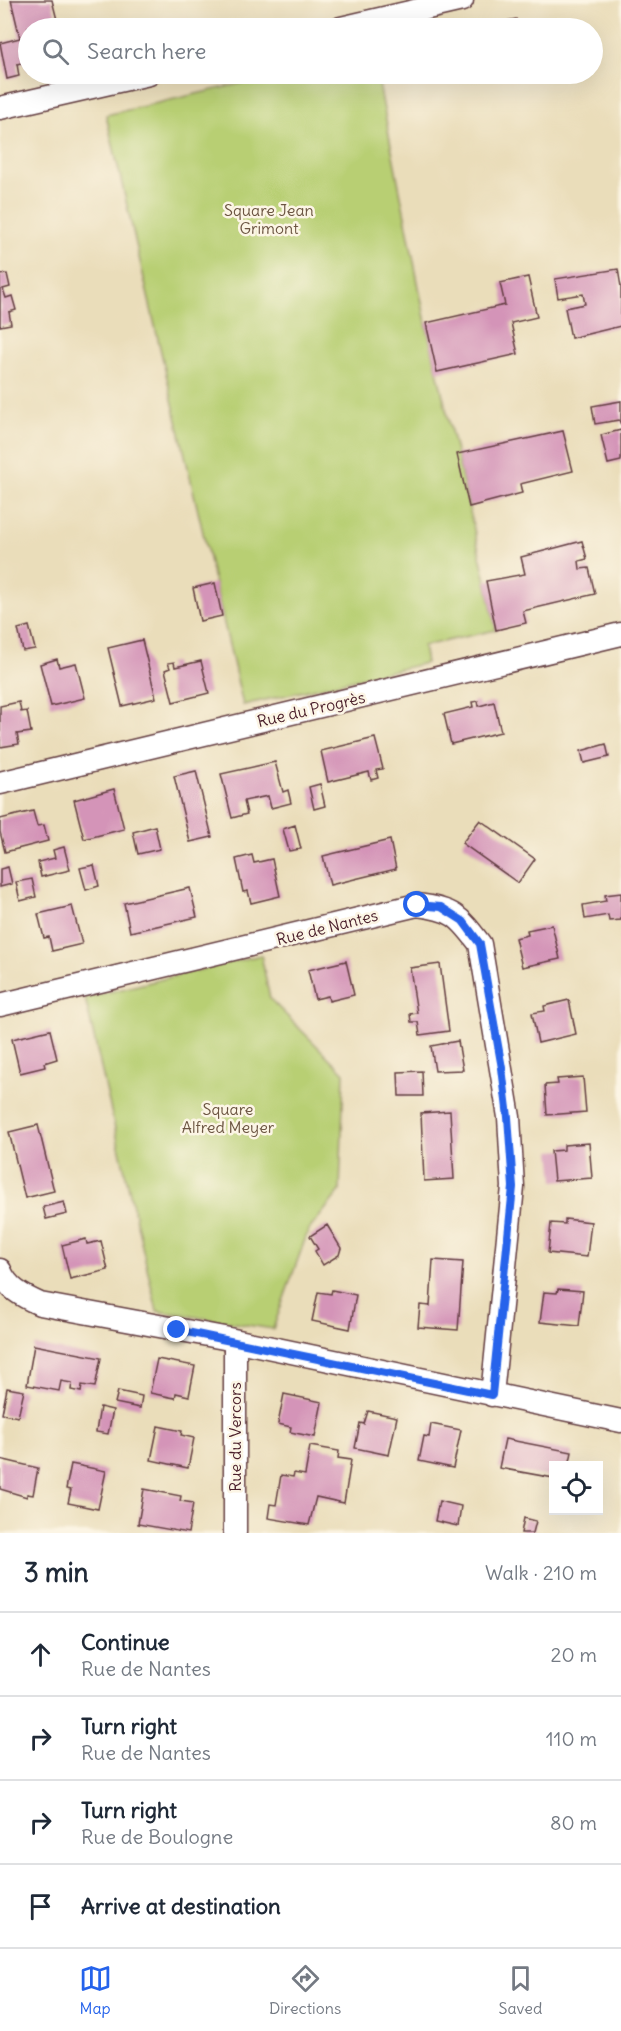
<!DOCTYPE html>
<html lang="en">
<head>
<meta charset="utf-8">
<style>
	body { margin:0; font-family:Delius,sans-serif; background:#f2f2f3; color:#1f2937 }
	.controls { position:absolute; right:18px; bottom:18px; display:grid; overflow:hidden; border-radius:0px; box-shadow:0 6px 24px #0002 }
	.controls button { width:54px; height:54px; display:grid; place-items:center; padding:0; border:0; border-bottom:2px solid #e0e1e3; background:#fff; color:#1f2937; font:30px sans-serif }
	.stop { position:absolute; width:18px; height:18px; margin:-14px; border:4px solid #2563eb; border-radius:50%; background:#fff }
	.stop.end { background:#2563eb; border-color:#fff; box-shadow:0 2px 6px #0008 }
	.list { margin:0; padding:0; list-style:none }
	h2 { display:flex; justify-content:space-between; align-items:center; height:78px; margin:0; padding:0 24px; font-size:26px }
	h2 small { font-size:20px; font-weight:400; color:#747a83 }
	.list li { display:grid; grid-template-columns:39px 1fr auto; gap:18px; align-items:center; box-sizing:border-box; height:84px; padding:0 24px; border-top:2px solid #e0e1e3 }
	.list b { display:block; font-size:22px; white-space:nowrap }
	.list p { margin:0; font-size:20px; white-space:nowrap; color:#747a83 }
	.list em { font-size:20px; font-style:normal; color:#747a83 }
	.icon { flex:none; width:33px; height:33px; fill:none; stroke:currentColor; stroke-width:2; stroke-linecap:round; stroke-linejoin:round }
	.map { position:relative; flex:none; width:621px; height:1533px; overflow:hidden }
	.search { position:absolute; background:#fff; box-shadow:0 6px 24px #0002; left:18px; right:18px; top:18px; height:66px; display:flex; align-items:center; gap:15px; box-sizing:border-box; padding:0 21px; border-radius:33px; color:#747a83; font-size:22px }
	.sheet { height:414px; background:#fff }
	nav { display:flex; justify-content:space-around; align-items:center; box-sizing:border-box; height:84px; border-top:2px solid #e0e1e3; background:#fff; font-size:16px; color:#747a83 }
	nav a { display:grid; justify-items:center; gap:3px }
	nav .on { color:#2563eb }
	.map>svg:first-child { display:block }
</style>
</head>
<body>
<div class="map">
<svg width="621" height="1533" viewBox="0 0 621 1533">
	<rect width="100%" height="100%" fill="#fcf5e5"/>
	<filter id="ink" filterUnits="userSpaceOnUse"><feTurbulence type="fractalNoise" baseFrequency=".0167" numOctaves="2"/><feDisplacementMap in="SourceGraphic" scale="12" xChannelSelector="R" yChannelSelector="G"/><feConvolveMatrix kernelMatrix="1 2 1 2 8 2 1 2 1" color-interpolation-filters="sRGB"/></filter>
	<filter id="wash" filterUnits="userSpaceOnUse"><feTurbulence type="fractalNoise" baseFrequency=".008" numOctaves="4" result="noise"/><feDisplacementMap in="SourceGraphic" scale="24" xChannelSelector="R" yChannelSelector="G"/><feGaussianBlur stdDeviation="1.35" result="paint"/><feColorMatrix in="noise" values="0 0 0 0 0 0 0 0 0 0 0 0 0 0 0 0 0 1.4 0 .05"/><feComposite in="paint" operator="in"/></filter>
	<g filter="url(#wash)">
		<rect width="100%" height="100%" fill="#eaddba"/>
		<path fill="#b8cf73" stroke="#81774f" stroke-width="1.5" d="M282 74H377L426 323 486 581 496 630 423 646 426 663 243 705 106 115Z
			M261 955 270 999 344 1073 340 1191 308 1231 273 1329 157 1311 85 998Z"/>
		<g id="blocks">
			<path fill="#d494b8" d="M11 0H52L59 28H28V72L25 62 17 64 19 76 7 79 0 43 20 38Z
				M516 19 518 28H496L495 23Z
				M618 269 621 287V326L571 338 565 308 585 304 583 294 558 298 555 279Z
				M7 274 10 287 3 289 6 298 12 296 16 310 9 312 11 324 0 326V275Z
				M528 277 537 317 511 323 518 354 437 372 426 323 505 305 500 283Z
				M621 401V425L619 420 595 424 592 406Z
				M621 430V461L608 464 601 435Z
				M563 431 573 471 520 484 522 493 469 507 457 454Z
				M582 541 587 559 579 561 580 569 589 568 595 594 523 611 526 623 496 630 486 581 525 574 521 557Z
				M215 583 222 616 200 621 193 588Z
				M29 626 35 649 23 651 18 629Z
				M142 640 156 698 122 706 108 648Z
				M57 659 59 667 76 663 85 698 51 706 40 664Z
				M201 661 209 693 173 702 165 670 170 668 168 663 174 662 175 667Z
				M478 701 479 706 494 702 501 732 451 744 444 714 473 707 472 702Z
				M19 702 21 712 27 711 31 732 17 734 19 744 0 747V706Z
				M375 738 383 769 376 770 378 778 371 780 369 772 328 782 321 751Z
				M606 744 609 757 584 763 581 751Z
				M275 762 283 792 288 790 291 803 271 808 268 796 244 801 247 814 232 818 221 774Z
				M196 771 212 837 190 842 174 776Z
				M320 784 325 806 314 809 309 787Z
				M114 789 124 829 84 839 74 800Z
				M33 811 37 826 44 825 48 841 5 852 0 832V819Z
				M480 820 535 859 518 883 462 843Z
				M295 825 301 849 289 851 283 829Z
				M155 826 160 849 138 854 133 832Z
				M390 840 396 869 330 885 323 856Z
				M64 847 70 870 41 877 38 862 55 858 53 850Z
				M252 855 254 863 272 859 280 896 251 903 248 891 243 892 236 859Z
				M94 865 99 886 86 890 80 868Z
				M8 867 12 884 0 887V869Z
				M32 879 36 897 20 901 16 882Z
				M190 888 197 917 130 932 124 903Z
				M621 893V920L609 921 608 915 585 919 583 905 606 901 605 895Z
				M72 906 82 944 52 951 49 937 44 938 38 914Z
				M552 925 560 959 522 967 515 938 528 935 527 930Z
				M346 961 354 995 329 1001 328 996 315 999 308 970Z
				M440 964 449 1031 420 1035 418 1022H411L410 1014 417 1013 410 968Z
				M569 1000 576 1034 538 1043 532 1013 545 1011 544 1006Z
				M50 1030 57 1059 44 1063 45 1067 20 1073 12 1039Z
				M458 1041 463 1070 435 1071 431 1046Z
				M422 1071 423 1096H399L398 1072Z
				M583 1077 586 1112 547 1115 545 1085 558 1084 557 1079Z
				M450 1111 454 1179 424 1181 421 1113Z
				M38 1125 54 1191 25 1198 9 1132Z
				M589 1143 592 1178 554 1181 551 1151 564 1150V1145Z
				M64 1202 67 1214 46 1219 43 1207Z
				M565 1219 591 1222 587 1257 548 1253 551 1223 565 1224Z
				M327 1225 341 1248 339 1255 323 1265 315 1251 318 1249 310 1236Z
				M86 1239 87 1244 101 1241 108 1270 70 1279 62 1245Z
				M433 1260 463 1262 458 1330 418 1327 420 1305 430 1306Z
				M558 1289 583 1291 579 1326 540 1322 544 1292 557 1293Z
				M332 1290 356 1295 350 1329 312 1321 318 1292 331 1294Z
				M34 1345 101 1358 95 1387 82 1385 81 1392 71 1390 72 1383 61 1381 59 1391 27 1385Z
				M157 1359 195 1366 189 1396 176 1393 175 1398 150 1393Z
				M7 1388 24 1391 18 1417 2 1414Z
				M118 1391 142 1396 140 1408 115 1403Z
				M284 1394 322 1402 315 1437 290 1432 291 1427 278 1424Z
				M100 1407 113 1410 108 1434 96 1432Z
				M368 1411 397 1417 389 1455 355 1448 360 1423 364 1424Z
				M431 1424 461 1430 453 1468 419 1461 424 1436 429 1437Z
				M158 1426 182 1431 181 1435 194 1438 188 1468 151 1460Z
				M505 1439 572 1452 569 1466H554V1478L499 1468Z
				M310 1446 339 1451 338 1458 351 1460 344 1503 316 1497 309 1525 268 1518 270 1504 276 1505 281 1475 293 1477 294 1473 305 1475Z
				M0 1459 38 1468 33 1495 27 1494V1497L0 1489Z
				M71 1464 106 1471 98 1509 68 1503 71 1490 66 1489Z
				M144 1489 181 1496 180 1501 193 1503 188 1533 138 1524Z
				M439 1501 461 1506 458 1526 435 1521Z
				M524 1518 536 1521 533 1533H521Z"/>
		</g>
	</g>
	<g filter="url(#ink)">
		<use href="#blocks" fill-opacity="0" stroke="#623c40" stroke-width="1.5"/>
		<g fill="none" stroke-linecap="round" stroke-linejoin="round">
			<g stroke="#623c40" stroke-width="25">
				<path id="minor" d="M341 28 462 0
					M0 108 149 74
					M0 783 621 634
					M0 1005 417 905C453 909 459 916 480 944L509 1117 513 1187 492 1395
					M0 1270C7 1288 22 1296 40 1304L224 1338 621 1421
					M235 1533V1341"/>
			</g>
			<use href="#minor" stroke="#fff" stroke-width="22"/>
		</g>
	</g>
	<g fill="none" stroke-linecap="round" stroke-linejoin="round" filter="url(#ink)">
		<path stroke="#2563eb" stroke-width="8" d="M177 1330 492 1395 513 1187 508 1117 502 1068 480 944 463 921 441 907 417 905"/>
	</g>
	<g text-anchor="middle" stroke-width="5" stroke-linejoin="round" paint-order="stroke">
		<g font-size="16" fill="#6b5441" stroke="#fcf5e5">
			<text x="269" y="216">Square Jean<tspan x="269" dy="18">Grimont</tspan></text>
			<text x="228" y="1115">Square<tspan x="228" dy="18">Alfred Meyer</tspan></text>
		</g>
		<g font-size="16" fill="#4a1f2b" stroke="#fcf5e5">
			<text transform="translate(311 709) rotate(-13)" y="6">Rue du Progrès</text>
			<text transform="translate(327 927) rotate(-14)" y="6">Rue de Nantes</text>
			<text transform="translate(235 1437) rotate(-90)" y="6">Rue du Vercors</text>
		</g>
	</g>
</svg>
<div class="controls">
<button><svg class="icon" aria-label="locate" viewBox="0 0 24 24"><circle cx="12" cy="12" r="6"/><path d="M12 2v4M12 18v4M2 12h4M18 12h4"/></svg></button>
</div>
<div class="stop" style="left:417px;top:905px"></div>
<div class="stop end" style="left:177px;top:1330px"></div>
<div class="search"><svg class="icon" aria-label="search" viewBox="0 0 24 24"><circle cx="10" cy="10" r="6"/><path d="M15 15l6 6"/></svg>Search here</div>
</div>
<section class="sheet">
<h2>3 min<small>Walk · 210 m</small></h2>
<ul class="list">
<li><svg class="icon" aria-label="ahead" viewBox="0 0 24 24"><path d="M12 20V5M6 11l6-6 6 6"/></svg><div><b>Continue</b><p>Rue de Nantes</p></div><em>20 m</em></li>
<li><svg class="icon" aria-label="right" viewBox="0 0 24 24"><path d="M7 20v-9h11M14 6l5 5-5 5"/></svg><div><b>Turn right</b><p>Rue de Nantes</p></div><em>110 m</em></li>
<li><svg class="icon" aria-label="right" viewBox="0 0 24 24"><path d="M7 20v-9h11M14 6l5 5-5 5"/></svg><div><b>Turn right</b><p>Rue de Boulogne</p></div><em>80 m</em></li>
<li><svg class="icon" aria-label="arrive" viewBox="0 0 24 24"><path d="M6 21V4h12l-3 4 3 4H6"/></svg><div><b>Arrive at destination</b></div></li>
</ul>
</section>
<nav>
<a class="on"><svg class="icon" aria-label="map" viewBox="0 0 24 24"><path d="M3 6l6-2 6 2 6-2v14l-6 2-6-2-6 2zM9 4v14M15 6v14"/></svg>Map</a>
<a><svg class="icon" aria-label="directions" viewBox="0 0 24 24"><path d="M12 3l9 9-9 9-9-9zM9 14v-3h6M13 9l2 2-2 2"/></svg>Directions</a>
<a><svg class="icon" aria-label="saved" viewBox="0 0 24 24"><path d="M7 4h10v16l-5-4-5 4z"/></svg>Saved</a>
</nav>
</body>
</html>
